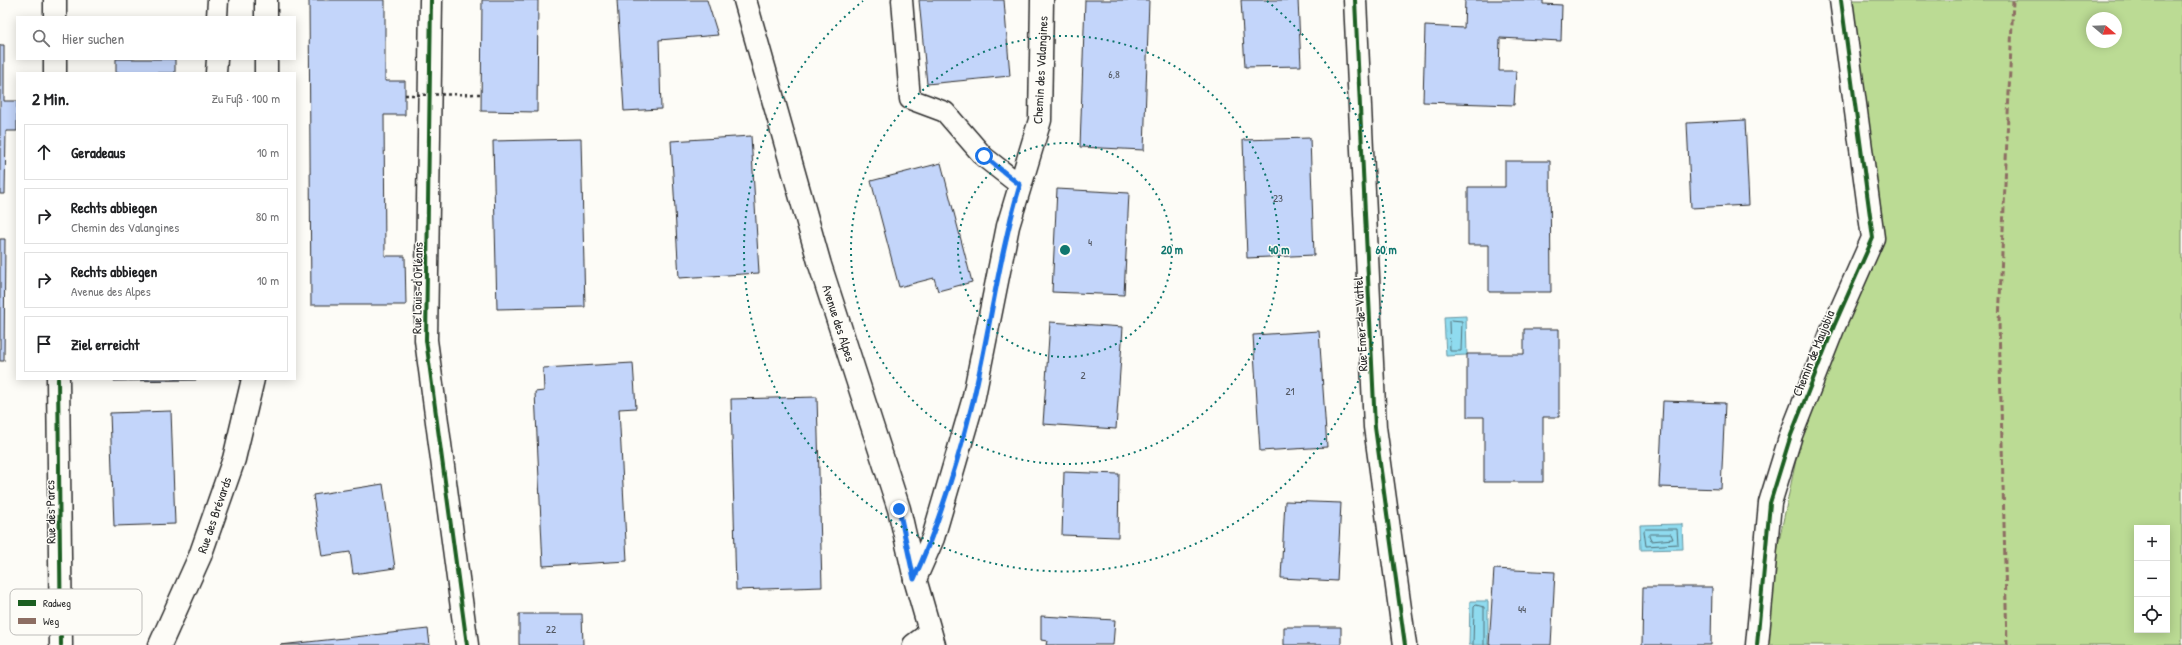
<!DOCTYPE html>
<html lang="de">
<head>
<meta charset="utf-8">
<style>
	body { margin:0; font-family:"Patrick Hand",sans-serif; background:#f6f6f6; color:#202124 }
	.controls { position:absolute; right:12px; bottom:12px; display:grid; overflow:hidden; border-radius:0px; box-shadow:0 2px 10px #0003 }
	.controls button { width:36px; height:36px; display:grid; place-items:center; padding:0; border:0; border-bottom:1px solid #e0e0e0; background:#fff; color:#202124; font:20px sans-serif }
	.compass { position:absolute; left:2086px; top:12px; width:36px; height:36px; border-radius:50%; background:#fff; box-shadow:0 2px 10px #0003; rotate:109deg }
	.stop { position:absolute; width:12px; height:12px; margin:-9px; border:3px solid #1a73e8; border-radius:50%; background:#fff }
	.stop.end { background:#1a73e8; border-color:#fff; box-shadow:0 1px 4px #0008 }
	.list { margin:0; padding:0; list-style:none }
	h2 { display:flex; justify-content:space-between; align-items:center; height:52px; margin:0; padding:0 16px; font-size:17px }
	h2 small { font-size:13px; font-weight:400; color:#757577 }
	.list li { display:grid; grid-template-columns:26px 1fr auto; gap:12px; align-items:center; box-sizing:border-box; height:56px; margin:0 8px 8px; padding:0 8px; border:1px solid #e0e0e0; border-radius:0px }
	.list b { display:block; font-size:15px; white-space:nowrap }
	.list p { margin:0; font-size:13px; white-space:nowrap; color:#757577 }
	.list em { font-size:13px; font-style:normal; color:#757577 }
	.icon { flex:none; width:22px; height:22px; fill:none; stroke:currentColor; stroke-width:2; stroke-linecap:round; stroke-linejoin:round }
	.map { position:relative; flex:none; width:2182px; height:645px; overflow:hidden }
	.search { position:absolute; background:#fff; box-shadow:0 2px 10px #0003; left:16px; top:16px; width:280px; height:44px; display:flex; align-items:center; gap:10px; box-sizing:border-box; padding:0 14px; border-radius:0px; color:#757577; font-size:15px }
	.panel { position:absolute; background:#fff; box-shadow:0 2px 10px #0003; left:16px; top:72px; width:280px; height:308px; border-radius:0px }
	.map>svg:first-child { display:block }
</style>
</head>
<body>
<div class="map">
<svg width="2182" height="645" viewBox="0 0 2182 645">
	<rect width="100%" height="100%" fill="#fdfcf7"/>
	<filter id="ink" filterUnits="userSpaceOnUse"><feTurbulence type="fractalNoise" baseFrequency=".025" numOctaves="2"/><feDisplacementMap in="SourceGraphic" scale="8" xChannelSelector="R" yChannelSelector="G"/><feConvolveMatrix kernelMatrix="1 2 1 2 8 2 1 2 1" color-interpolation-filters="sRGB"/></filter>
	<g filter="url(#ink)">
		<path fill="#bbdb94" stroke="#738360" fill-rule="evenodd" d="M1851 0H2182V645H1768L1771 579 1805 417 1882 233ZM2092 18H2116V42H2092ZM2137 528H2167V630H2137Z"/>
		<path fill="#8fdbef" stroke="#6795a1" d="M1466 316 1467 355 1446 356 1444 317Z
			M1682 524 1683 549 1641 550 1640 525Z
			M1470 601H1488V645H1469Z"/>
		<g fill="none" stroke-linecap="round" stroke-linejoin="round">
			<path stroke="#537179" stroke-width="1" d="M1451 320 1462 321 1461 351H1450L1449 322Z
				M1646 529H1677L1678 544 1646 546 1644 531Z
				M1651 534H1671L1673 539 1651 541 1649 536Z
				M1473 645 1474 607 1476 605 1484 607V645"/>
		</g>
		<path fill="#c3d5fa" stroke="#2b2b2b" d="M309 0H385V81H405V115H384L385 256H405L406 305H311Z
			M482 0H538L537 112 481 111Z
			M617 0H707L718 35 659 40 661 109 624 111Z
			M919 0H1004L1010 76 927 84Z
			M1085 0H1149L1144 150 1080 147Z
			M1241 0H1298L1301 66 1245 67Z
			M1465 0H1543V4L1562 5 1561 41 1500 38 1499 71H1516L1514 105 1423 102 1425 26 1464 28Z
			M0 45H4V101H17V131H6L5 194H0Z
			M116 59H175V73H116Z
			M1745 120 1749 205 1691 208 1687 123Z
			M751 136 759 273 679 278 671 141Z
			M1310 138 1314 255 1247 258 1243 140Z
			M581 139 585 307 497 309 493 141Z
			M1505 161H1550L1551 292H1489V245H1468V187H1505Z
			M941 163 972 282 938 291 934 278 899 287 871 181Z
			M1057 189 1129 193 1124 295 1052 292Z
			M0 239H5L4 361H0Z
			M1050 322 1123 327 1116 429 1043 424Z
			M1524 329H1559V417H1543V482H1484V417H1467V354H1524Z
			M1319 331 1327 447 1260 451 1253 335Z
			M633 363 636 408 619 409 627 561 543 566 535 392 544 391 543 368Z
			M114 379H196V380L114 381Z
			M817 397 822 587 736 590 731 399Z
			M1663 401 1725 403 1721 489 1659 487Z
			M171 411 175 524 114 526 110 413Z
			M1064 472 1119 474 1118 537 1062 535Z
			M383 484 395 568 353 574 350 552 322 556 313 495Z
			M1285 501 1341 503 1337 581 1281 578Z
			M1494 569 1555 572 1551 645H1489Z
			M1643 587H1712L1711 645H1642Z
			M519 614H582L583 645H519Z
			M1041 616 1115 620 1113 645H1046L1047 641 1041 640Z
			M1284 627H1341V645H1284Z
			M428 629 430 645H280Z"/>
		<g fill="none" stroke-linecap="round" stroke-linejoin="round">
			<g stroke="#2b2b2b" stroke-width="23">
				<path id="service" d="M902 0 910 99 945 112 984 157 1020 185
					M217 17 218 0
					M216 73 217 59"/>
			</g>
			<g stroke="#2b2b2b" stroke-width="25">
				<path id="minor" d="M431 0 426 340 467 645
					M1355 0 1375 427 1405 645
					M915 579 933 538 973 401 1008 226 1040 120 1042 0
					M914 645 930 633
					M1757 645 1770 503 1791 435 1834 326 1873 238 1841 0"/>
			</g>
			<g stroke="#2b2b2b" stroke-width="25">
				<path id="secondary" d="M55 0V17
					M266 0V17
					M745 0 820 265 899 509 915 579 934 645
					M55 59V73
					M266 59V73
					M58 379 61 645
					M160 645 200 556 234 459 253 379"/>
			</g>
			<use href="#service" stroke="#fdfcf7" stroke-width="20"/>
			<use href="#minor" stroke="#fdfcf7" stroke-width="22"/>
			<use href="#secondary" stroke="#fdfcf7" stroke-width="22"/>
			<path stroke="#2b2b2b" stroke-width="2.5" stroke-dasharray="3 3" stroke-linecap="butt" d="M405 95 481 94"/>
			<path stroke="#8d6e63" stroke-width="3" stroke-dasharray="6 3" stroke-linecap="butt" d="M2007 645 1999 322 2013 0"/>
			<g stroke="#fdfcf7" stroke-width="6">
				<path id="cycleway" d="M431 0 426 340 467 645
					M1355 0 1375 427 1405 645
					M58 379 61 645
					M1757 645 1770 503 1791 435 1834 326 1873 238 1841 0"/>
			</g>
			<use href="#cycleway" stroke="#1b5e20" stroke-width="4"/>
		</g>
	</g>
	<g fill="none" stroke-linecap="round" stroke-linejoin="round" filter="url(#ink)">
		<path stroke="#1a73e8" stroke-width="5" d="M899 509 914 579C940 522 958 461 973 401 990 329 999 256 1020 185L984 156"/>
	</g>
	<g fill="none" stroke="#0f766e" stroke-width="2" stroke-dasharray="2 4">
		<circle cx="1065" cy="250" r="107"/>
		<circle cx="1065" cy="250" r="214"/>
		<path d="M1267 1A321 321 0 1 1 863 1"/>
	</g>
	<g text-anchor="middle" stroke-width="3" stroke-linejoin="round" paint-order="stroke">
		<g font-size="11" fill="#51565f">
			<text x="1114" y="78">6,8</text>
			<text x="1278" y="202">23</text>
			<text x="1090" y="246">4</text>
			<text x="1083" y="379">2</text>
			<text x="1290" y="395">21</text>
			<text x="1522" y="613">44</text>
			<text x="551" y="633">22</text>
		</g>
		<g font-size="13" fill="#2b2b2b" stroke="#fdfcf7">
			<text transform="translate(1040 70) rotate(-87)" y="5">Chemin des Valangines</text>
			<text transform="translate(417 288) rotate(-89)" y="5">Rue Louis-d'Orléans</text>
			<text transform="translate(839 323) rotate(72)" y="5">Avenue des Alpes</text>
			<text transform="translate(1360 324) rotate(-93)" y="5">Rue Emer-de-Vattel</text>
			<text transform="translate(1813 353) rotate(-68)" y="5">Chemin de Maujobia</text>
			<text transform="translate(50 512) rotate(-91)" y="5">Rue des Parcs</text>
			<text transform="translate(214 515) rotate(-71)" y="5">Rue des Brévards</text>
		</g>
	</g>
	<rect x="10" y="589" width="132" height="46" rx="6" fill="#fdfcf7" stroke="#bebdba" stroke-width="1"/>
	<rect x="18" y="600" width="18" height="6" fill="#1b5e20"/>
	<rect x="18" y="618" width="18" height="6" fill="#8d6e63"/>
	<g font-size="11" fill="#2b2b2b">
		<text x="43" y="607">Radweg</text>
		<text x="43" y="625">Weg</text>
	</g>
	<circle cx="1065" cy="250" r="6" fill="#0f766e" stroke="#fdfcf7" stroke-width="2"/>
	<g font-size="12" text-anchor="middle" font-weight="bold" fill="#0f766e" stroke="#fdfcf7" stroke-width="3" stroke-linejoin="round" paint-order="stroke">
		<text x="1172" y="254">20 m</text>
		<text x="1279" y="254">40 m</text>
		<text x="1386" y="254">60 m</text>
	</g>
</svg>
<div class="controls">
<button>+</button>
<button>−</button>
<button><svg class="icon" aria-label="locate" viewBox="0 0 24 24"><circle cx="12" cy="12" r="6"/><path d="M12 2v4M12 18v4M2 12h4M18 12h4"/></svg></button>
</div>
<svg class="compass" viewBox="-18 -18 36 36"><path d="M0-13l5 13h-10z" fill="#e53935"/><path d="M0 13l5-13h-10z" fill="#757577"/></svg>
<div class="stop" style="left:984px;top:156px"></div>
<div class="stop end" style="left:899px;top:509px"></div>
<div class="search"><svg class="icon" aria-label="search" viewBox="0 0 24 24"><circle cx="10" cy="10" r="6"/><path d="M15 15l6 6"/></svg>Hier suchen</div>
<section class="panel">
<h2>2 Min.<small>Zu Fuß · 100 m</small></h2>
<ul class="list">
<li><svg class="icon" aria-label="ahead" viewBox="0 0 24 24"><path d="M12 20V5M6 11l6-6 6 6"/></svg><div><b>Geradeaus</b></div><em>10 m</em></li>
<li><svg class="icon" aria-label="right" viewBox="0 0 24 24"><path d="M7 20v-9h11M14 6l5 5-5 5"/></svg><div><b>Rechts abbiegen</b><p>Chemin des Valangines</p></div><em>80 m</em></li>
<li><svg class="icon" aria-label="right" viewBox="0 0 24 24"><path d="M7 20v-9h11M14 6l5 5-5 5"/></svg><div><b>Rechts abbiegen</b><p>Avenue des Alpes</p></div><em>10 m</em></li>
<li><svg class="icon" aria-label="arrive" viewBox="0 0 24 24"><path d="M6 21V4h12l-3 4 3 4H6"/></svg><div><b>Ziel erreicht</b></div></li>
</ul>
</section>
</div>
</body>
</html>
